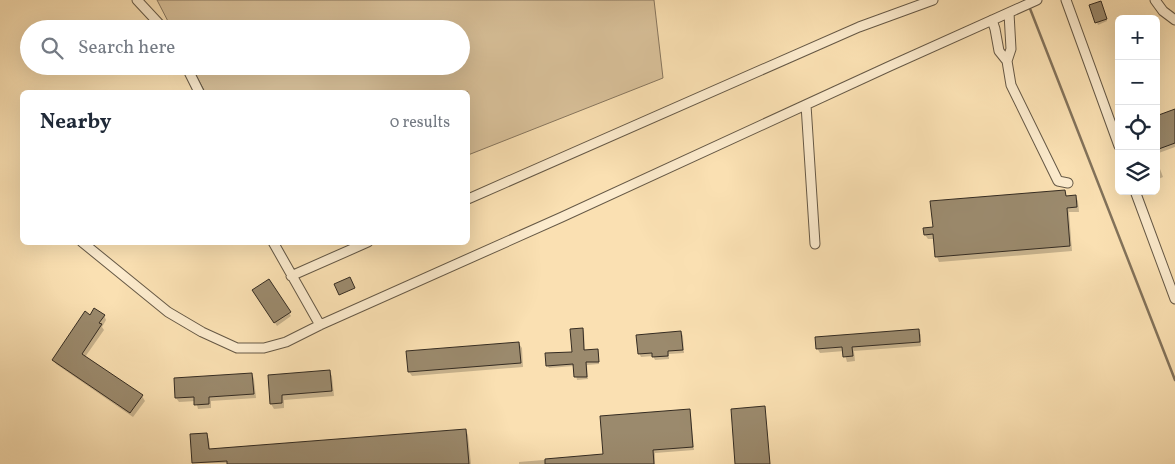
<!DOCTYPE html>
<html lang="en">
<head>
<meta charset="utf-8">
<style>
	body { margin:0; font-family:Vollkorn,serif; background:#f6f6f7; color:#1f2937 }
	.controls { position:absolute; right:15px; top:15px; display:grid; overflow:hidden; border-radius:8px; box-shadow:0 5px 20px #0002 }
	.controls button { width:45px; height:45px; display:grid; place-items:center; padding:0; border:0; border-bottom:1px solid #e0e1e3; background:#fff; color:#1f2937; font:25px sans-serif }
	.list { margin:0; padding:0; list-style:none }
	h2 { display:flex; justify-content:space-between; align-items:center; height:65px; margin:0; padding:0 20px; font-size:21px }
	h2 small { font-size:16px; font-weight:400; color:#747a83 }
	.icon { flex:none; width:28px; height:28px; fill:none; stroke:currentColor; stroke-width:2; stroke-linecap:round; stroke-linejoin:round }
	.map { position:relative; flex:none; width:1175px; height:464px; overflow:hidden }
	.search { position:absolute; background:#fff; box-shadow:0 5px 20px #0002; left:20px; top:20px; width:450px; height:55px; display:flex; align-items:center; gap:12px; box-sizing:border-box; padding:0 18px; border-radius:28px; color:#747a83; font-size:19px }
	.panel { position:absolute; background:#fff; box-shadow:0 5px 20px #0002; left:20px; top:90px; width:450px; height:155px; border-radius:8px }
	.map>svg:first-child { display:block }
</style>
</head>
<body>
<div class="map">
<svg width="1175" height="464" viewBox="0 0 1175 464">
	<rect width="100%" height="100%" fill="#fae0b2"/>
	<filter id="stains"><feTurbulence type="fractalNoise" baseFrequency=".004" numOctaves="4"/><feColorMatrix values="0 0 0 0 .2 0 0 0 0 .09 0 0 0 0 .02 0 0 0 .5 -.17"/></filter>
	<radialGradient id="worn" r=".72"><stop offset=".6" stop-color="#630" stop-opacity="0"/><stop offset="1" stop-color="#630" stop-opacity=".3"/></radialGradient>
	<path fill="#d9c19a" stroke="#87765e" d="M157 0H654L663 78 468 155V92H205L191 66H461V29H172Z"/>
	<path fill="#0003" d="M1101 4 1107 21 1098 25 1091 6Z
		M1175 111V147L1156 154V117Z
		M1156 158 1163 177 1156 180Z
		M1065 192 1067 197 1075 196 1078 201 1079 212H1069L1072 251 939 262 937 257 935 239H928L925 235 934 228Z
		M268 281 291 316 277 326 254 290Z
		M104 315 106 320 102 327 104 330 85 357 142 396 145 401 133 417 56 364 53 360 90 316Z
		M583 329 584 332 585 351H597L599 354V364L587 365 588 379 577 380 574 366 549 368 547 365 573 353Z
		M918 330 921 335V346L854 351 855 361 847 362 844 351 820 353 817 348Z
		M681 332 683 336 684 353 669 354V359L655 360 653 356 641 357 639 353Z
		M519 344 522 348 523 367 412 376 409 372Z
		M329 371 332 376 334 396 284 400V408L274 409 271 404 269 376Z
		M252 374 254 379 256 398 211 401V408L198 409 196 401 179 402 176 398Z
		M689 411 691 415 694 450 655 453V464H519V462L604 455Z
		M466 431 468 435 471 464 193 463 206 434 209 439 210 450Z"/>
	<g fill="none" stroke-linecap="round" stroke-linejoin="round">
		<path stroke="#83735b" stroke-width="2.5" d="M1029 6 1175 380"/>
	</g>
	<path fill="#9b8a6d" stroke="#352c22" d="M1101 1 1107 19 1095 23 1089 5Z
		M1175 109V143L1156 150V116Z
		M1065 190 1066 196 1076 195 1077 207 1067 208 1070 246 935 257 933 234 924 235 923 228 933 227 930 201Z
		M350 277 355 288 339 295 334 284Z
		M269 279 291 312 274 323 252 290Z
		M94 308 105 315 99 323 102 324 82 354 143 395 130 413 52 360 85 311 90 315Z
		M583 328 584 350 598 349 599 362H586L587 377H574L573 364 546 366 545 353 572 352 570 329Z
		M919 329 920 342 852 347 853 356 843 357 842 347 816 349 815 337Z
		M681 331 683 350 668 351V356L652 357V353L638 354 636 335Z
		M519 342 521 363 408 372 406 351Z
		M330 370 332 391 282 395V403L270 404 268 375Z
		M252 373 254 394 209 397V404L194 405V397L175 398 174 378Z
		M765 406 770 464H735L731 409Z
		M690 409 693 447 653 450 654 464H545V459L603 454 600 416Z
		M466 429 469 464H227V461L192 463 190 434 207 433 209 449Z"/>
	<g fill="none" stroke-linecap="round" stroke-linejoin="round">
		<g stroke="#665946" stroke-width="11">
			<path id="minor" d="M137 0 164 29
				M1066 0 1119 146
				M1155 0 1163 11 1175 20
				M992 20 995 29 999 51 1007 61 1011 49 1009 13
				M1007 61 1011 85 1058 181 1068 183
				M186 66 199 92
				M806 105 815 244
				M1135 191 1175 299
				M468 199 859 27 933 0
				M82 242 168 312 202 332 237 348H264L286 342 320 325 562 217 890 66 1037 0
				M273 242 320 325
				M291 276 368 242"/>
		</g>
		<use href="#minor" stroke="#fcebcd" stroke-width="9"/>
	</g>
	<rect width="100%" height="100%" filter="url(#stains)"/>
	<rect width="100%" height="100%" fill="url(#worn)"/>
</svg>
<div class="controls">
<button>+</button>
<button>−</button>
<button><svg class="icon" aria-label="locate" viewBox="0 0 24 24"><circle cx="12" cy="12" r="6"/><path d="M12 2v4M12 18v4M2 12h4M18 12h4"/></svg></button>
<button><svg class="icon" aria-label="layers" viewBox="0 0 24 24"><path d="M12 4l9 5-9 5-9-5zM3 14l9 5 9-5"/></svg></button>
</div>
<div class="search"><svg class="icon" aria-label="search" viewBox="0 0 24 24"><circle cx="10" cy="10" r="6"/><path d="M15 15l6 6"/></svg>Search here</div>
<section class="panel">
<h2>Nearby<small>0 results</small></h2>
<ul class="list">
</ul>
</section>
</div>
</body>
</html>
